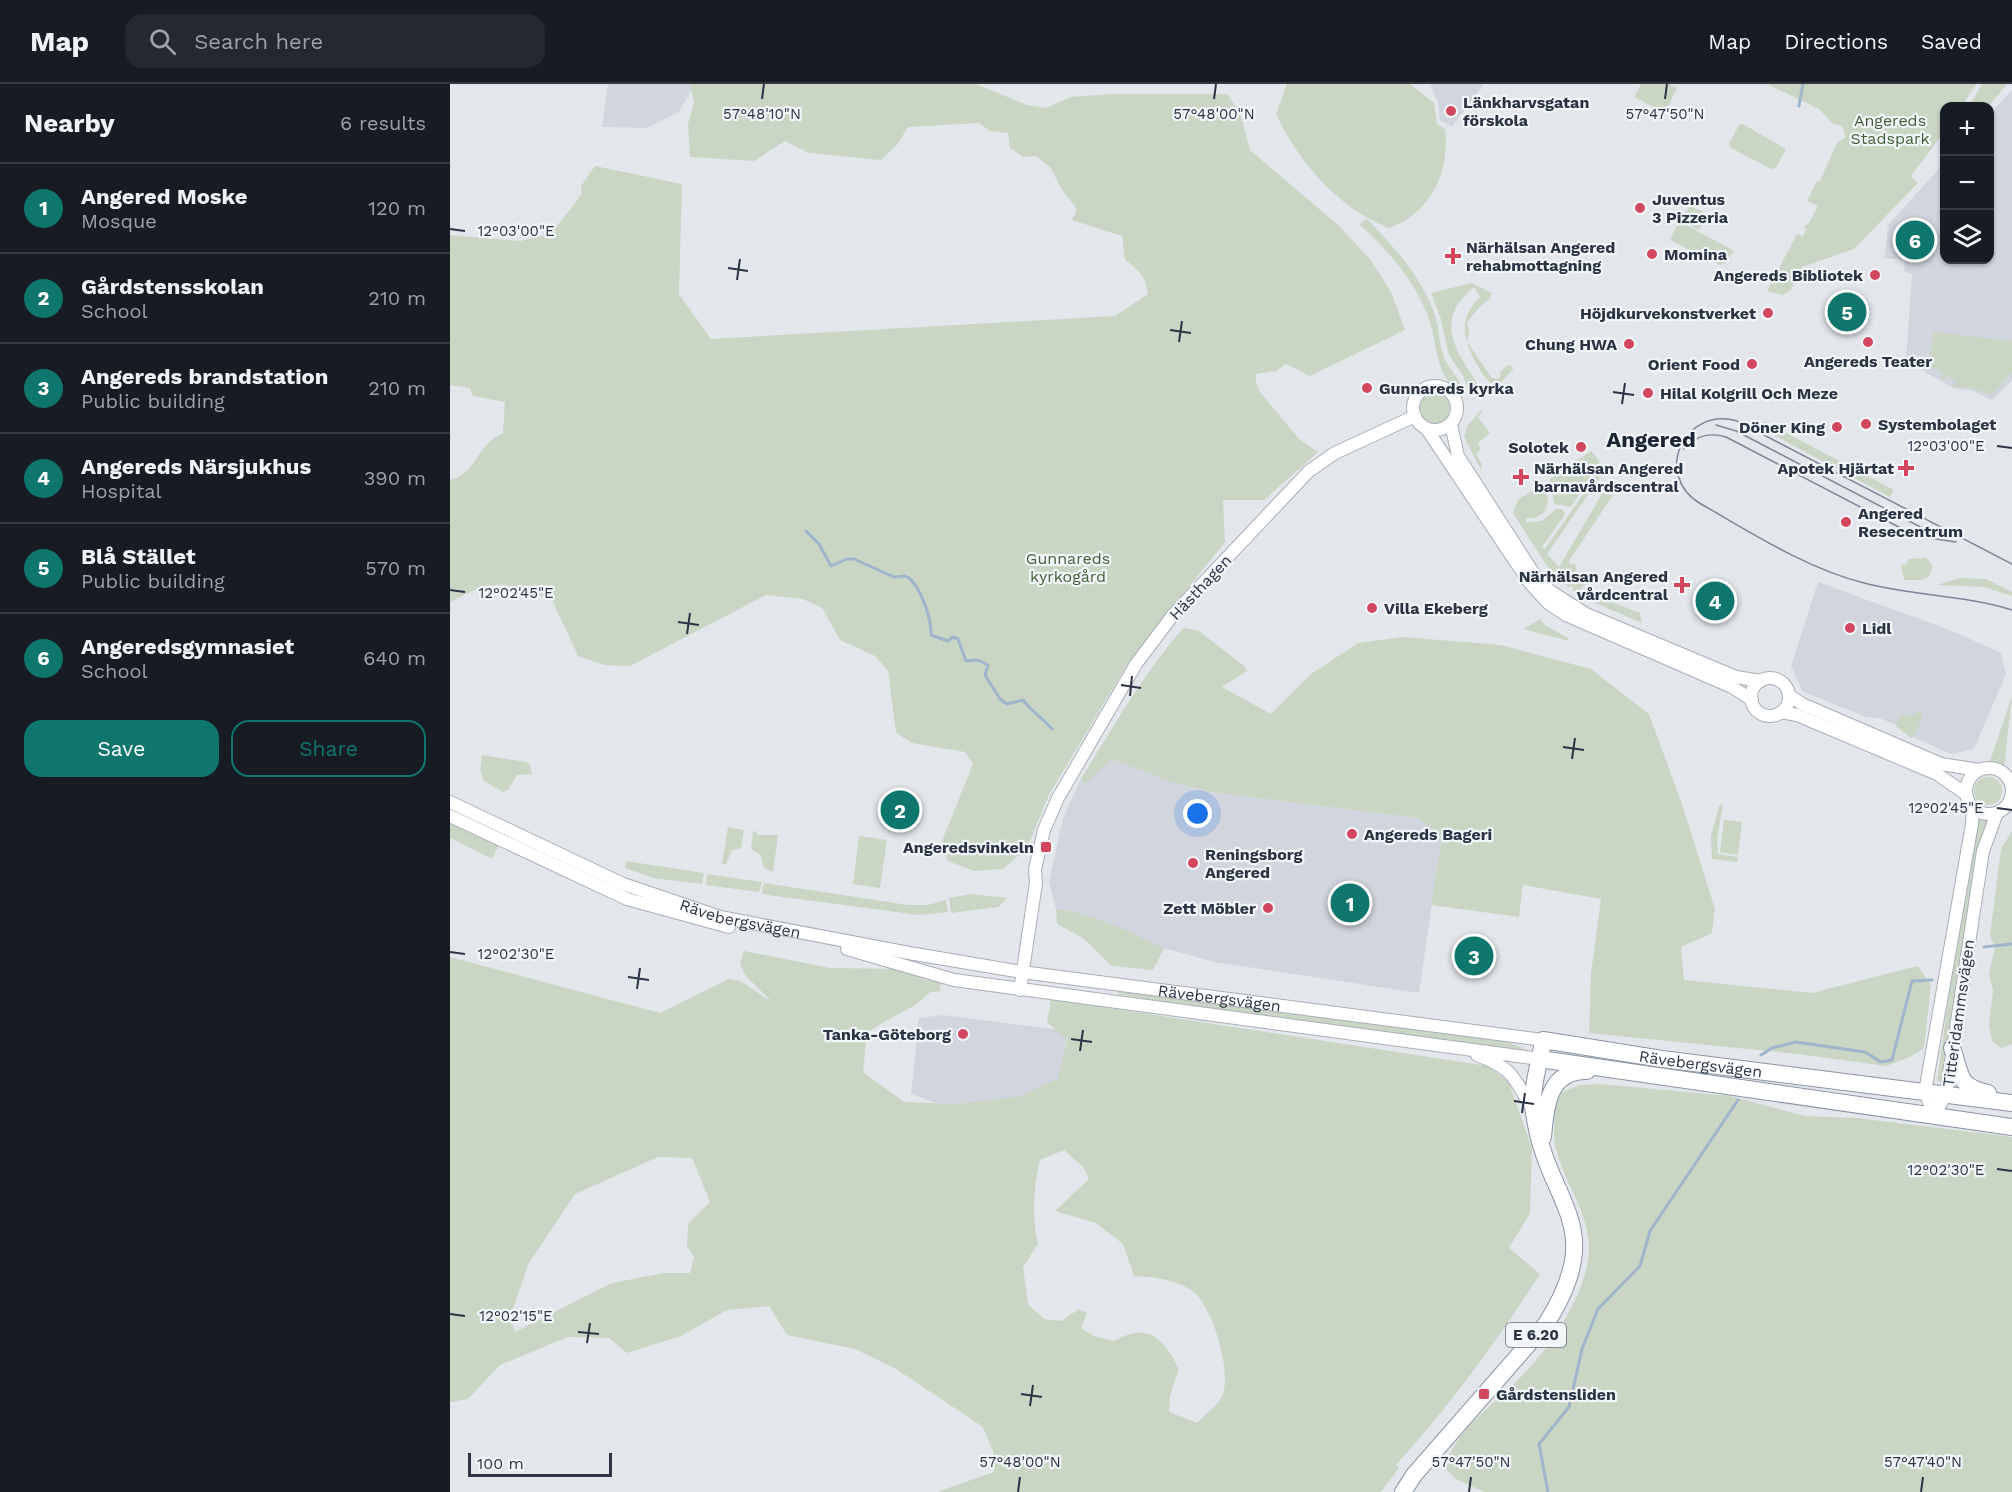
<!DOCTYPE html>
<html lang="en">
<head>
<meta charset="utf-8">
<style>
	body { margin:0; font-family:"Work Sans",sans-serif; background:#242831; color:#f1f3f6 }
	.controls { position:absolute; right:18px; top:18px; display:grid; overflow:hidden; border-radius:12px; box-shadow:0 2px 4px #0004 }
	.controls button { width:54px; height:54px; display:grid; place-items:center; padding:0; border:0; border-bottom:2px solid #363941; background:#171b24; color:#f1f3f6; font:30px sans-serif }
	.scale { position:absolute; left:18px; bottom:15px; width:144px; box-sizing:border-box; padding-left:6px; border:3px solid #2a3445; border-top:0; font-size:16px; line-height:21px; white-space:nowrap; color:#2a3445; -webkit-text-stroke:4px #f3f6f9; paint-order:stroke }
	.you { position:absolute; left:748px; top:730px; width:21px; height:21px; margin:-15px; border:4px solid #fff; border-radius:50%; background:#1a73e8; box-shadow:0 0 0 9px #1a73e833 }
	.badge { display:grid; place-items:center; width:39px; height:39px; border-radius:50%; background:#0f766e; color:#fff; font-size:20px; font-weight:700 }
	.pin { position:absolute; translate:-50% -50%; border:3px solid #fff; box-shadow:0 2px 6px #0006 }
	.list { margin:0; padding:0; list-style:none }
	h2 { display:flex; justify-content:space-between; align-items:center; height:78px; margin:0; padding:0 24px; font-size:26px }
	h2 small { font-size:20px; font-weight:400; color:#9ea1a6 }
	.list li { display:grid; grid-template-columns:39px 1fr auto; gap:18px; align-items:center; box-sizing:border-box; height:90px; padding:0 24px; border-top:2px solid #363941 }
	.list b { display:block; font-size:22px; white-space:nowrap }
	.list p { margin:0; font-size:20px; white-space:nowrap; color:#9ea1a6 }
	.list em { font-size:20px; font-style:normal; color:#9ea1a6 }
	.actions { display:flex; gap:12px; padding:18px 24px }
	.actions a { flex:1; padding:14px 0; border:2px solid #0f766e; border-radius:18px; text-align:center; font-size:21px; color:#0f766e }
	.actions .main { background:#0f766e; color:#fff }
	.icon { flex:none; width:33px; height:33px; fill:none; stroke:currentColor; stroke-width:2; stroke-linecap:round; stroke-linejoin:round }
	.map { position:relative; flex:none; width:1562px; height:1408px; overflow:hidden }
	header { display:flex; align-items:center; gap:36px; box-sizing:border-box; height:84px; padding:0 30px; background:#171b24; border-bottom:2px solid #363941 }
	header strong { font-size:28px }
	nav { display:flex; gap:33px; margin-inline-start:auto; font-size:21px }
	.search { width:420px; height:54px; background:#242831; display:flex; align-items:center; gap:15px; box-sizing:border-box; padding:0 21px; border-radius:18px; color:#9ea1a6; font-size:22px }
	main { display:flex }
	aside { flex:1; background:#171b24 }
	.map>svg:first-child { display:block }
</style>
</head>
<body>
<header>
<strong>Map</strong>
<div class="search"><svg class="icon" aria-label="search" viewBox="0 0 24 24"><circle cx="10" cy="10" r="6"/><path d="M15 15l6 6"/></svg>Search here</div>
<nav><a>Map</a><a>Directions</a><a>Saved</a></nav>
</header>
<main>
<aside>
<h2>Nearby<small>6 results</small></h2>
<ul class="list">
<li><span class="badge">1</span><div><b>Angered Moske</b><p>Mosque</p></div><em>120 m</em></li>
<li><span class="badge">2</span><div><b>Gårdstensskolan</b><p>School</p></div><em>210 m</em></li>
<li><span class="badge">3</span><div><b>Angereds brandstation</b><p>Public building</p></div><em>210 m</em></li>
<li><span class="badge">4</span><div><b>Angereds Närsjukhus</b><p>Hospital</p></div><em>390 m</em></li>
<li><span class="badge">5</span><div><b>Blå Stället</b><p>Public building</p></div><em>570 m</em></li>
<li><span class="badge">6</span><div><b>Angeredsgymnasiet</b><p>School</p></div><em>640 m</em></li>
</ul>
<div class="actions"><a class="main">Save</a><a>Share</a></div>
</aside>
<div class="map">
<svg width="1562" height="1408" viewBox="0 0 1562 1408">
	<rect width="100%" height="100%" fill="#e3e7ec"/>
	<path fill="#d1d6de" d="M158 0H245L229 28 197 44 152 43Z
		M980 0H1034L1002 43 990 36 988 18Z
		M1562 6V296L1542 316 1523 307 1503 304 1456 277 1462 190 1454 188 1455 176 1431 174 1435 171 1438 141 1494 79V176H1540V30Z
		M1368 498 1505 548 1551 569 1556 590 1524 665 1501 670 1460 652 1449 642 1429 634 1416 633 1352 607 1341 582Z
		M662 675 722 698 761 708 968 734 992 751 969 909 764 878 714 864 619 827 606 825 599 798 613 734 631 695 633 699Z
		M493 931 618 947 609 998 561 1017 503 1025 461 1010 469 934Z"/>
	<path fill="#c9d6c4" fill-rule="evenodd" d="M240 0H526L577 21 596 24 621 13 661 10H778L791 32 800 66 888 141 920 175 941 208 955 246 860 292 836 280 826 287 806 290V299L810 308 850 356 868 368 814 416H773L775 458 678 579 599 711 577 764 553 785 524 787 498 777 492 757 523 680 515 668 462 659 446 649 438 587 425 572 390 556 372 524 353 515 316 511 180 582 154 581 128 572 102 516C56 497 45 494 0 518V396C30 387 23 363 53 349L55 318 23 312 20 304 0 301V151L70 157 101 150 131 111V102L145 82 232 100 229 210 261 255 665 232 698 210C696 194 689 185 675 176L672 152 622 136 627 125 612 106 600 83 586 72 573 73 560 64 558 49 540 47 529 39 458 43 447 61 431 76 359 69 335 57 304 77 240 73 238 40 244 19Z
		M837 0H960L984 19 987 40 995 45C1000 87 982 129 939 144 888 124 849 79 826 30Z
		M1191 0H1219L1227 4 1215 29 1184 13Z
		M1317 0H1526L1512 22H1494V48L1461 92 1468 99 1404 165 1352 183 1341 206 1332 211 1317 207 1347 150 1353 152 1357 145 1353 143 1359 139 1368 122 1357 117 1367 97H1370L1387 59 1396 53 1392 42 1383 40 1369 25Z
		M1532 0H1557L1539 22H1519Z
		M1293 40 1336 65 1326 84 1321 85 1281 64 1279 60 1289 41Z
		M1240 122 1254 128V138L1249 146 1234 138 1235 135 1232 133Z
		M917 135C945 164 974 195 986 235 990 248 989 263 995 276 1001 288 1011 295 1013 308 984 297 988 257 978 232 963 195 939 167 909 140Z
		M1229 137 1284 167 1276 179 1269 181 1220 156Z
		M1022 199 1041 209 1040 215C1032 219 1022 231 1017 239L1019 248 1017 258 1042 294 1049 295 1051 287 1058 281 1062 282 1063 286 1050 299H1041C1033 293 1027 281 1023 273 1011 249 1011 232 1030 213L1024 203C982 237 1007 268 1029 302L1027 308 1022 310 1018 308 1014 293 999 271 990 232 981 209Z
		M1484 248 1562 257V288L1541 311 1523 304 1503 303 1506 296 1497 291 1493 297 1490 295 1493 289 1479 282Z
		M970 324a15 15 0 1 1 30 0a15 15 0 1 1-30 0Z
		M1031 326 1033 327 1028 333 1040 349 1028 359 1031 365 1026 370 1032 380 1031 386 1014 353 1018 341Z
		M1314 337 1444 406 1440 413 1310 344Z
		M1141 367 1150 378 1121 423 1104 420 1100 395Z
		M1152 383 1156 385 1097 470 1109 483 1153 408 1162 405 1173 407 1163 411 1119 477 1120 480H1126V490L1135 500 1127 510 1122 506 1124 504 1121 501 1119 504 1097 482 1063 429 1068 416 1093 399C1102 415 1099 436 1076 434V438L1092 437 1106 425H1112L1115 430 1092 463 1095 465Z
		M1476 474 1483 482 1479 493 1471 496H1454L1451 481 1456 480 1459 475Z
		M1510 494 1536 495 1562 508V512L1534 503 1487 501Z
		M1143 511 1190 529 1192 539 1136 515Z
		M1090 535 1095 541 1118 554 1119 557 1073 545Z
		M733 544 749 547 794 582 797 587 772 603 821 630 861 590 908 559 952 553 1051 561 1141 585 1199 630 1232 720 1265 825 1262 849 1231 863 1234 896 1362 909 1468 882 1481 901 1474 964 1460 973 1436 982 1348 970 1139 949 1141 890 1151 815 1073 801 1069 833 981 821 992 752 968 734 761 708 722 698 662 675 634 700 631 695C663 643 693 591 733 544Z
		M1562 612 1554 685 1539 680Z
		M1469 628 1474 629 1464 652 1461 654 1446 642 1450 631 1460 632Z
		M32 671 76 678 80 681 82 690 67 691 58 706 53 708 34 697 30 686Z
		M1524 707a14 14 0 1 1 28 0a14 14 0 1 1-28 0Z
		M1273 720 1267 756 1268 770 1288 773 1287 778 1262 775 1261 752 1269 722Z
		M1528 732 1538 735 1518 824 1492 997 1487 998 1512 819Z
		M0 736 50 759 42 775 0 754Z
		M1274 736 1292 738 1288 771 1270 768Z
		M278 743 294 746 291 764 282 766 276 780H272Z
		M303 747 307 748V751H328L323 788 314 784 311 771 301 765Z
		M1562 747V960L1551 964 1542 957 1539 941 1543 907 1539 890 1545 863 1540 852 1551 765Z
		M409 752 437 756 430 804 403 800Z
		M176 777 254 789 252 800 203 794 175 784Z
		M257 790 312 798 309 808 256 801Z
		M314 799 458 821H478L496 816 498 828 469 831 318 811 312 809Z
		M521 810 558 814 548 823 501 829 499 814Z
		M606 825C643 829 680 849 714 864L703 886 662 882 633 854 607 840Z
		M294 867 380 884 451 885 475 896 491 897 490 907 480 908C463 927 438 933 417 949L413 988 454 1018 507 1020 568 1013 608 995 617 956 597 938 601 915 1038 982 1059 999 1082 1064 1080 1129 1059 1164 1090 1190C1048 1256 998 1324 946 1381L949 1384 931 1408H487L544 1388 543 1367 533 1343 446 1285 405 1265 337 1251 319 1222 277 1226 231 1252 177 1269 159 1254 118 1253 50 1281 18 1315 0 1318V873L210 929 279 895 290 897 322 918 295 891 290 879ZM614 1066 634 1084 639 1095 605 1127 646 1139 673 1160 684 1192C704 1193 723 1195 741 1206 762 1219 783 1290 772 1312 768 1322 754 1331 747 1339L719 1328 720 1312 729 1285C713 1254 699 1238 664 1257L644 1252 631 1244 637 1229 629 1225 611 1237 594 1235 578 1220 573 1183 588 1160C582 1133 583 1103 590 1076ZM208 1073 242 1074 260 1118 238 1140 237 1162 244 1173 240 1189H214L162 1199 65 1248 60 1233 79 1179 125 1110Z
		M669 906C769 916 869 931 969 946 997 950 1053 952 1076 966L1074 967 697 915 668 910Z
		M1150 1000 1280 1012 1355 1032 1407 1034 1562 1053V1408H1034L1006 1395 995 1384C1004 1347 1040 1324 1066 1298 1097 1267 1127 1225 1137 1182 1147 1138 1116 1105 1106 1065 1102 1050 1105 1031 1107 1015L1109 1009 1131 1001Z"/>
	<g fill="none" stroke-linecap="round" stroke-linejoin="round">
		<path stroke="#9eb5cc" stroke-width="3" d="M1349 22 1353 0
			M356 447 369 460 381 482 397 475H404L444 493 455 492 459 494C471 504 482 536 481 551L498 557 503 553 508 555 516 577 528 576 538 581 535 591 550 615 557 620 573 616C582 628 593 634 602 645
			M1534 863 1562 860
			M1311 971 1322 964 1346 958 1415 968 1431 978 1442 976 1462 897 1482 896
			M1098 1408 1089 1360 1119 1323 1132 1265 1148 1225 1190 1182 1200 1147 1288 1016"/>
		<g stroke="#a8aeb7" stroke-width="14">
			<g id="secondary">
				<circle cx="985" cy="324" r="22"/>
				<path d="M1001 340 1008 372 1084 490 1100 507 1136 530 1286 593 1311 597"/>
				<path d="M976 344 1079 498 1098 519 1116 531 1282 603 1302 616"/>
				<circle cx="1320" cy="613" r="19"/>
				<path d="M1339 611 1352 620 1491 680 1529 686"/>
				<path d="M1331 628 1347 631 1487 690 1516 710"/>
				<circle cx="1539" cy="707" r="23"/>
				<path id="s1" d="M0 718 173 800 270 833 459 869 572 888 1093 956"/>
				<path d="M0 732 177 815 279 843"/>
				<path d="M397 865 504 896 1090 975"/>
				<path d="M570 906 586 799 585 785 594 746 608 714 686 580 723 531 859 387 885 369 965 332"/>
				<path d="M1027 971C1065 985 1064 995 1083 1026"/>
				<path d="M1484 1032 1475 1008 1522 740 1523 724"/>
				<path d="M1484 1032 1496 1010 1533 767 1547 729"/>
			</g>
		</g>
		<g stroke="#8a94a3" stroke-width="18">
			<g id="highway">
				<path d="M1502 964C1512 990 1506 1002 1538 1009"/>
				<path d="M1090 975 1562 1043"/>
				<path d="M1093 1053C1096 1022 1098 986 1137 987"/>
				<path id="s2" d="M953 1408 964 1391 1096 1240C1160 1139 1097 1122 1084 1029 1080 1004 1090 980 1093 956L1212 975 1562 1019"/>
			</g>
		</g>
		<use href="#secondary" stroke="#fff" stroke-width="12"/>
		<use href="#highway" stroke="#fff" stroke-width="16"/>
		<path stroke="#7c8696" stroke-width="1.5" d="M1266 341 1286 347 1480 448
			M1234 365C1245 352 1260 348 1276 353L1466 452 1506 458
			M1562 480 1287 337C1234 322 1202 391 1251 420 1302 449 1357 485 1414 499 1463 512 1514 511 1562 526"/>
	</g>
	<path fill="none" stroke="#2a3445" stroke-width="2" d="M312 15 314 0M764 15 766 0M1215 15 1217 0M0 145 15 147M278 184 298 187M287 196 290 175M720 246 741 249M729 258 732 237M1163 308 1184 311M1172 320 1175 299M1547 362 1562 364M0 506 15 508M228 538 249 541M237 550 240 529M671 601 691 604M680 612 682 592M1113 663 1134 666M1122 675 1125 654M1547 724 1562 726M0 868 15 870M178 893 199 896M187 905 190 884M621 955 642 958M630 967 633 946M1064 1017 1084 1020M1072 1029 1075 1009M1547 1085 1562 1087M0 1230 15 1232M128 1248 149 1250M137 1259 140 1239M571 1310 592 1313M580 1322 583 1301M568 1408 570 1393M1019 1408 1021 1393M1471 1408 1473 1393"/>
	<g fill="#d2475e" stroke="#f3f6f9" stroke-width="2">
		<circle cx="1001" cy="27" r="6"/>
		<circle cx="1190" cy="124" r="6"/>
		<circle cx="1202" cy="170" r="6"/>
		<path d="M1000 163h6v6h6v6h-6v6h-6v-6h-6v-6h6z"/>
		<circle cx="1425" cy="191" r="6"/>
		<circle cx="1318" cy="229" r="6"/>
		<circle cx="1418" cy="258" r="6"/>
		<circle cx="1179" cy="260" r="6"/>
		<circle cx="1302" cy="280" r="6"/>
		<circle cx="917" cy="304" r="6"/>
		<circle cx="1198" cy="309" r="6"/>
		<circle cx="1416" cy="340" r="6"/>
		<circle cx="1387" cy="343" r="6"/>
		<circle cx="1131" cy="363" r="6"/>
		<path d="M1453 375h6v6h6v6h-6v6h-6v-6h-6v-6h6z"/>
		<path d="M1068 384h6v6h6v6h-6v6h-6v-6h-6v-6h6z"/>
		<circle cx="1396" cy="438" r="6"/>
		<path d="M1229 492h6v6h6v6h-6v6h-6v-6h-6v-6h6z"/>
		<circle cx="922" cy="524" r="6"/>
		<circle cx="1400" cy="544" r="6"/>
		<circle cx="902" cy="750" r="6"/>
		<rect x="590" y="757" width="12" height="12" rx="3"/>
		<circle cx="743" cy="779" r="6"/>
		<circle cx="818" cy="824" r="6"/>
		<circle cx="513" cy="950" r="6"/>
		<rect x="1028" y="1304" width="12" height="12" rx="3"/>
	</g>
	<g text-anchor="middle" stroke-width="4.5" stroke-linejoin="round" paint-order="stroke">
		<rect fill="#f3f6f9" stroke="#666e7b" stroke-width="1.5" x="1056" y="1239" width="60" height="24" rx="4.5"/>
		<g font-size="15" font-weight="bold" fill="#2a3445">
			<text x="1086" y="1256">E 6.20</text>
		</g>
		<g font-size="16" font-weight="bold" fill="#2a3445" stroke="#f3f6f9" text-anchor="start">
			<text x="1013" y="24">Länkharvsgatan<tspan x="1013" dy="18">förskola</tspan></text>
			<text x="1202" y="121">Juventus<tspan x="1202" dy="18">3 Pizzeria</tspan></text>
			<text x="1016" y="169">Närhälsan Angered<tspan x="1016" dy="18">rehabmottagning</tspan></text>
			<text x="1214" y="176">Momina</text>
			<text x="1413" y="197" text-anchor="end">Angereds Bibliotek</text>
			<text x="1306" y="235" text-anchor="end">Höjdkurvekonstverket</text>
			<text x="1167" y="266" text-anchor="end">Chung HWA</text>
			<text x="1418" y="283" text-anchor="middle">Angereds Teater</text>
			<text x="1290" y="286" text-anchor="end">Orient Food</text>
			<text x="929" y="310">Gunnareds kyrka</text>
			<text x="1210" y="315">Hilal Kolgrill Och Meze</text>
			<text x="1428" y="346">Systembolaget</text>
			<text x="1375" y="349" text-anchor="end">Döner King</text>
			<text x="1119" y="369" text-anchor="end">Solotek</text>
			<text x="1084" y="390">Närhälsan Angered<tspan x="1084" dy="18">barnavårdscentral</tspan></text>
			<text x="1444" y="390" text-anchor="end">Apotek Hjärtat</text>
			<text x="1408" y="435">Angered<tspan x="1408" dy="18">Resecentrum</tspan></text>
			<text x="1218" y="498" text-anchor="end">Närhälsan Angered<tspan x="1218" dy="18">vårdcentral</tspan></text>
			<text x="934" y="530">Villa Ekeberg</text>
			<text x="1412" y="550">Lidl</text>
			<text x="914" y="756">Angereds Bageri</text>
			<text x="584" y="769" text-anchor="end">Angeredsvinkeln</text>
			<text x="755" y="776">Reningsborg<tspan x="755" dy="18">Angered</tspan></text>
			<text x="806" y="830" text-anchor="end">Zett Möbler</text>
			<text x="501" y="956" text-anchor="end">Tanka-Göteborg</text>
			<text x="1046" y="1316">Gårdstensliden</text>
		</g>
		<g font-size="16" fill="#406137" stroke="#f3f6f9">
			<text x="1440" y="42">Angereds<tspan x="1440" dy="18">Stadspark</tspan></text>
			<text x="618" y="480">Gunnareds<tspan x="618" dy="18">kyrkogård</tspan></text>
		</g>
		<g font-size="16" fill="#2a3445" stroke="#f3f6f9">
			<text transform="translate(750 503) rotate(-47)" y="6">Hästhagen</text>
			<text dy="6" stroke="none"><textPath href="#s1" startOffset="314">Rävebergsvägen</textPath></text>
			<text dy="6" stroke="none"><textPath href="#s1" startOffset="800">Rävebergsvägen</textPath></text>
			<text transform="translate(1508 929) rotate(-82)" y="6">Titteridammsvägen</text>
			<text dy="6" stroke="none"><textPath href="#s2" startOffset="678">Rävebergsvägen</textPath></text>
		</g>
		<g font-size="22" font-weight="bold" fill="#1c2536" stroke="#f3f6f9">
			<text x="1201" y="363">Angered</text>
		</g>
	</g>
	<g font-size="15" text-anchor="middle" fill="#2a3445" stroke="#f3f6f9" stroke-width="4.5" stroke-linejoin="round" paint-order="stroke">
		<text x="312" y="35">57°48'10"N</text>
		<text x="764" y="35">57°48'00"N</text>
		<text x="1215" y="35">57°47'50"N</text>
		<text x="66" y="152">12°03'00"E</text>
		<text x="1496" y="367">12°03'00"E</text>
		<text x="66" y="514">12°02'45"E</text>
		<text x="1496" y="729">12°02'45"E</text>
		<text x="66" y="875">12°02'30"E</text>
		<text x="1496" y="1091">12°02'30"E</text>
		<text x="66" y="1237">12°02'15"E</text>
		<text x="570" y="1383">57°48'00"N</text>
		<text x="1021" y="1383">57°47'50"N</text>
		<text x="1473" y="1383">57°47'40"N</text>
	</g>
</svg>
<div class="controls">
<button>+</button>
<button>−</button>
<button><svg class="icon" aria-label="layers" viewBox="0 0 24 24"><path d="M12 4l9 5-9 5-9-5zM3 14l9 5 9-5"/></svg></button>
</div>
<div class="scale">100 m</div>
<div class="you"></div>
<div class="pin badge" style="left:900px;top:819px">1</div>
<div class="pin badge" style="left:450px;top:726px">2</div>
<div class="pin badge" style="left:1024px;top:872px">3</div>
<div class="pin badge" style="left:1265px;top:517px">4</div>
<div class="pin badge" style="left:1397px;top:228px">5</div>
<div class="pin badge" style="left:1465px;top:156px">6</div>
</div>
</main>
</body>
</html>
